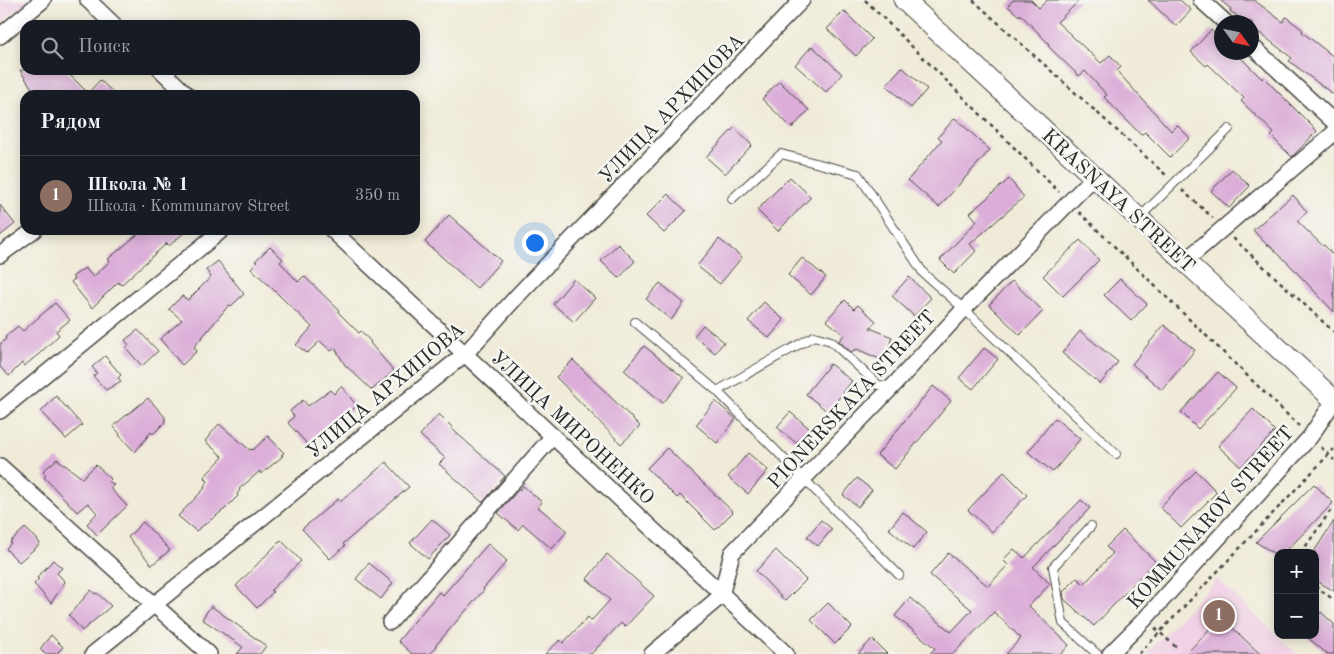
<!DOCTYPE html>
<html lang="ru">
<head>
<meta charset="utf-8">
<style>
	body { margin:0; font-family:"Old Standard TT",serif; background:#242831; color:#f1f3f6 }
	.controls { position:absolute; right:15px; bottom:15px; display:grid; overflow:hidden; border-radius:10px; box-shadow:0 2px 12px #0003 }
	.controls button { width:45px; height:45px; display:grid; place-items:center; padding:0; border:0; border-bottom:1px solid #363941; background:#171b24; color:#f1f3f6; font:25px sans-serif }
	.compass { position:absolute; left:1214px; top:15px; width:45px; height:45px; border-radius:50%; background:#171b24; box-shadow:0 2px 12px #0003; rotate:123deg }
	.you { position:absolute; left:534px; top:242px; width:18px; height:18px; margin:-12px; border:4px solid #fff; border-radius:50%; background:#1a73e8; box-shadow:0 0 0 8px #1a73e833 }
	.badge { display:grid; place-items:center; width:32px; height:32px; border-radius:50%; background:#c8321e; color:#fff; font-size:16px; font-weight:700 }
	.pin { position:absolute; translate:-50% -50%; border:2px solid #fff; box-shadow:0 1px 5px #0006 }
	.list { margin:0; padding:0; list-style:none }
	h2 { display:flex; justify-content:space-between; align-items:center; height:65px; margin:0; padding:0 20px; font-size:21px }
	h2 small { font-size:16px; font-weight:400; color:#9ea1a6 }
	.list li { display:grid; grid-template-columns:32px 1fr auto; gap:15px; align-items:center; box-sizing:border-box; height:80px; padding:0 20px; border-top:1px solid #363941 }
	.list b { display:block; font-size:19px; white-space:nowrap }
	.list p { margin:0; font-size:16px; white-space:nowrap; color:#9ea1a6 }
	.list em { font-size:16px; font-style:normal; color:#9ea1a6 }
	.icon { flex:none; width:28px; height:28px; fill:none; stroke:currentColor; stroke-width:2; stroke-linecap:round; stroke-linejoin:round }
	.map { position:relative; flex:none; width:1334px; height:654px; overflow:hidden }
	.search { position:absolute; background:#171b24; box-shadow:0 2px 12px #0003; left:20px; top:20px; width:400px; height:55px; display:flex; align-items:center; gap:12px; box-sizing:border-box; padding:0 18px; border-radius:15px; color:#9ea1a6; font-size:19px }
	.panel { position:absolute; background:#171b24; box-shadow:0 2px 12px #0003; left:20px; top:90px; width:400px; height:145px; border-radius:15px }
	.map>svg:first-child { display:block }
</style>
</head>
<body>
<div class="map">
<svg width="1334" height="654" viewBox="0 0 1334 654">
	<rect width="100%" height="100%" fill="#f6f6f2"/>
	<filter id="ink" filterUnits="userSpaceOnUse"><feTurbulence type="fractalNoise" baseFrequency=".02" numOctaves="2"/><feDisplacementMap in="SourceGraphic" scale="10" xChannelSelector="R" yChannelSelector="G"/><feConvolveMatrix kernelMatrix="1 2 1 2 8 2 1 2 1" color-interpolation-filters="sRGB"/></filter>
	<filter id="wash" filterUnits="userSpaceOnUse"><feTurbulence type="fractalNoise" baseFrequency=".0096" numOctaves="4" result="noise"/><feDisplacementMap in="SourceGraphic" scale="20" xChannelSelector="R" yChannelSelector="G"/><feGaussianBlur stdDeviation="1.12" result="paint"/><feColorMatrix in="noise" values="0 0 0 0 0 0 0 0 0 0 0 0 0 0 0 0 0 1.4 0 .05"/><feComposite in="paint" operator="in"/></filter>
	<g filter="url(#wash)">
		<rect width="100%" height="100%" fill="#f0ebd8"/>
		<path fill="#f0d0e4" d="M0 0H30L0 24Z
			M1217 579 1297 654H1146Z"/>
		<g id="blocks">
			<path fill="#dbadd8" d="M1013 0H1031L1039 8 1047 0H1080L1057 22 1101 63 1110 55 1121 67 1117 71 1171 131 1177 125 1190 138 1170 157 1145 132 1141 135 1104 97 1107 95 1085 71 1079 76 1048 46 1049 44 1020 14 1019 16 1008 6Z
				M1148 0H1180L1191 10 1176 26Z
				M1220 0H1254L1283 22 1286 17 1303 30 1302 32 1334 57V95L1289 61 1292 58 1252 27V22H1246L1230 11 1231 9Z
				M844 11 872 39 856 56 827 29Z
				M1211 30 1222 40V52H1235L1262 79 1263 77 1317 131 1292 157 1271 136 1274 133 1241 101 1244 98 1208 64 1206 66 1191 52Z
				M812 46 842 74 826 92 795 65Z
				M902 67 927 89 911 108 886 85Z
				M20 70H65L88 93 100 80 116 95H36Z
				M779 81 809 110 792 128 762 99Z
				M955 118 990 150 939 207 908 180 942 140 938 137Z
				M734 128 752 145 725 174 706 157Z
				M1232 169 1250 186 1229 208 1211 191Z
				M790 177 811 197 778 231 757 210Z
				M1009 179 1024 197 970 244 976 251 954 274 940 260 977 221 970 213Z
				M668 194 686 211 664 233 646 216Z
				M1293 195 1307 212 1297 221 1323 246 1324 245 1334 256V312L1288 263 1269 245 1268 246 1253 230Z
				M0 205 15 224 0 236Z
				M449 215 501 261 477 288 425 242Z
				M143 230H187L169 246 167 243 121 285 118 282 92 308 71 282 74 279 72 277 85 268 93 277 110 261 108 259Z
				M719 239 742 257 720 284 697 266Z
				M1080 240 1099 260 1063 296 1043 276Z
				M618 244 635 261 619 278 601 261Z
				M270 247 283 259 280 262 298 282 304 276 339 310 338 312 359 333 361 331 371 342 370 343 394 371 372 390 345 365 335 348 331 351 320 341 307 353 296 345 312 327 251 268 257 262 255 261Z
				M802 258 826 277 811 295 788 275Z
				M218 261 244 294 231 306 229 305 194 347 197 351 182 365 160 339 182 320 169 309 182 296 188 300 211 277 206 270Z
				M909 277 931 298 914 316 892 296Z
				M574 279 595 298 574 322 553 304Z
				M1120 279 1147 304 1131 321 1104 295Z
				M1012 281 1043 311 1020 335 989 305Z
				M660 283 684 303 671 320 646 299Z
				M845 300 854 309 858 305 876 321 870 328 892 337 884 361 857 349 851 352 839 341 844 335 826 320Z
				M764 302 784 320 769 338 748 321Z
				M55 303 70 320 56 331 59 335 39 354 24 366 22 363 9 376 0 367V344L6 339 5 337 18 326 23 331Z
				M703 325 724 342 715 353 694 336Z
				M1164 325 1195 350 1162 390 1132 364Z
				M138 330 158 351 142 366 126 348 129 345 125 340Z
				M1080 331 1118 362 1100 384 1062 353Z
				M644 346 684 378 663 403 624 370Z
				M984 348 998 359 973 389 959 378Z
				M105 356 121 375 118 378 121 381 106 390 93 376 97 373 92 367Z
				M573 360 640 426 621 444 556 377Z
				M830 364 852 381 828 412 806 394Z
				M1218 372 1236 388 1198 429 1181 412Z
				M341 386 357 406 333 426 331 423 308 445 288 423 294 416 290 411 303 400 308 406 330 390 334 394Z
				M933 386 951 401 895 469 877 455Z
				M56 396 82 425 66 439 41 412Z
				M148 398 165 417V422L153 434 151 432 135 452 119 435 120 434 113 426Z
				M715 401 736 419 717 443 696 425Z
				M1253 409 1275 431 1241 467 1218 446Z
				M790 412 809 428 796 443 777 427Z
				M439 414 453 428 452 429 505 476 484 501 482 502 439 464 445 458 420 435Z
				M1055 418 1080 439 1053 472 1028 452Z
				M219 424 250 450 252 449 253 450 268 436 284 453 281 455 283 456 261 474 260 471 239 489 240 490 237 494 238 496 225 509 196 531 178 516 205 488 204 486 208 481 204 477 223 457 205 441Z
				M667 448 733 512 715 530 680 495 677 498 647 468Z
				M748 453 768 470 748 494 728 477Z
				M57 459 82 478 96 465 111 479 109 481 114 485 110 488 127 506 97 535 87 524 97 513 88 503 77 512 44 477 46 475 43 471Z
				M386 462 409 487 343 544 345 546 330 559 302 529 338 499 340 502Z
				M1196 471 1217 492 1181 528 1160 507Z
				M1004 472 1027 495 992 532 968 510Z
				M857 478 872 490 858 507 843 495Z
				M1314 484 1333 503 1284 553H1278V556L1256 542Z
				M523 486 542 502 538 507 567 531 552 549 523 524 518 530 498 513 519 489 520 490Z
				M1081 500 1090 508 1033 567 1050 584 1029 606 1069 645 1061 654H1006L1021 638 994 612 953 654H930L935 648 895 616 910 598 951 632 972 610 930 575 948 553 988 586 1008 565 1003 560 1014 549 1024 558Z
				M903 512 927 532 913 549 889 529Z
				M432 519 450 535 428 559 410 543Z
				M821 520 832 529 818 546 807 537Z
				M1334 521V591L1315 580V550Z
				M143 522 170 550 152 565 128 537Z
				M25 528 37 539 40 544 19 562 6 549 11 543 10 542Z
				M1123 530 1155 561 1094 626 1064 599 1063 592 1077 578 1084 584 1113 553 1106 547Z
				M281 540 301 561 271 590 273 592 257 608 236 586Z
				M488 544 507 561 483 589 484 590 435 646 436 647 430 654H412L398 641 439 592 443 595Z
				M776 550 806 580 785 601 756 571Z
				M607 554 654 596 625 627 621 623 591 654H545L560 640 563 643 588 617 591 621 610 600 587 579Z
				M53 560 62 568 57 573 65 582 51 603 34 584 39 579 37 578Z
				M369 563 393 583 381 599 356 579Z
				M91 590 95 594 97 593 111 606 82 631 69 615Z
				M828 603 852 627 835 644 811 620Z
				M211 606 266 646 260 654H237L243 647 202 619Z
				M1321 612 1334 624V654H1327L1305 635H1315V618Z
				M1221 617 1260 654H1186Z
				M51 635 63 647 56 654H45L40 649Z
				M872 639 887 654H858Z"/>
		</g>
	</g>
	<g filter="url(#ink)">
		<use href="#blocks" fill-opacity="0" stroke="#494845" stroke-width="1"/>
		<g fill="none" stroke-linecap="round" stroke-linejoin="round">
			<g stroke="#494845" stroke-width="10">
				<path id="service" d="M732 199 781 154 858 174 924 274 964 309 1116 454
					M1140 217 1229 129
					M635 322 717 391 899 575
					M717 391 814 336 831 341 878 385 892 386
					M1091 526 1053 567 1063 623 1097 654"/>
			</g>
			<g stroke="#494845" stroke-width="18">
				<path id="minor" d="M88 0 114 25
					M1201 0 1225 22
					M0 36 43 0
					M1252 46 1334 122
					M161 70 187 95
					M332 230 786 654
					M0 255 34 230
					M1185 261 1334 133
					M0 411 222 230
					M0 466 209 654
					M390 622 553 436
					M93 654 466 353 518 295 802 0
					M652 654 721 596 732 553 893 386 964 309 1094 177
					M1110 654 1145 619 1310 437 1334 401"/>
			</g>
			<g stroke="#494845" stroke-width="22">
				<path id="secondary" d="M904 0 1334 400"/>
			</g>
			<path stroke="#494845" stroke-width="2.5" stroke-dasharray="4 4" stroke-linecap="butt" d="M865 0 1059 192
				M973 0 1167 176
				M1182 190 1213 218
				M1079 212 1299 426
				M1233 238 1334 332
				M1321 447 1334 460
				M1301 553 1331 510H1334
				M1315 586 1334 600
				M1155 628 1178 649
				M1139 654 1334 449"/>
			<use href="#service" stroke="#fff" stroke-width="8"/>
			<use href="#minor" stroke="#fff" stroke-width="15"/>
			<use href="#secondary" stroke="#fff" stroke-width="20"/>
		</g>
	</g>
	<g text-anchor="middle" stroke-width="5" stroke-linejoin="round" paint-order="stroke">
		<g font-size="20" fill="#2b2b2b" stroke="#f6f6f2">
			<text transform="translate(671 108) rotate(-46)" y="7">УЛИЦА АРХИПОВА</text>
			<text transform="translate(1119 200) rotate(43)" y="7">KRASNAYA STREET</text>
			<text transform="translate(385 390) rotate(-40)" y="7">УЛИЦА АРХИПОВА</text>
			<text transform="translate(851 399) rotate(-47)" y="7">PIONERSKAYA STREET</text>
			<text transform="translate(573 427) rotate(43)" y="7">УЛИЦА МИРОНЕНКО</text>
			<text transform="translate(1210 517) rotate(-48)" y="7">KOMMUNAROV STREET</text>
		</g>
	</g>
</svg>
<div class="controls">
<button>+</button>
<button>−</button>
</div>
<svg class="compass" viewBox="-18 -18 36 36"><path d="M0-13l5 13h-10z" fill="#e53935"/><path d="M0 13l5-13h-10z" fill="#9ea1a6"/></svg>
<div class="you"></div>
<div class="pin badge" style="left:1219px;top:616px;background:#8d6e63">1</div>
<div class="search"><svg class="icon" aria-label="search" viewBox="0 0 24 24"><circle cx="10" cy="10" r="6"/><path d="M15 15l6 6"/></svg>Поиск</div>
<section class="panel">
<h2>Рядом<small></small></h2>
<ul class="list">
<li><span class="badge" style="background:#8d6e63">1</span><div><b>Школа № 1</b><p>Школа · Kommunarov Street</p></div><em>350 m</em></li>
</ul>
</section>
</div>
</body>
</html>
